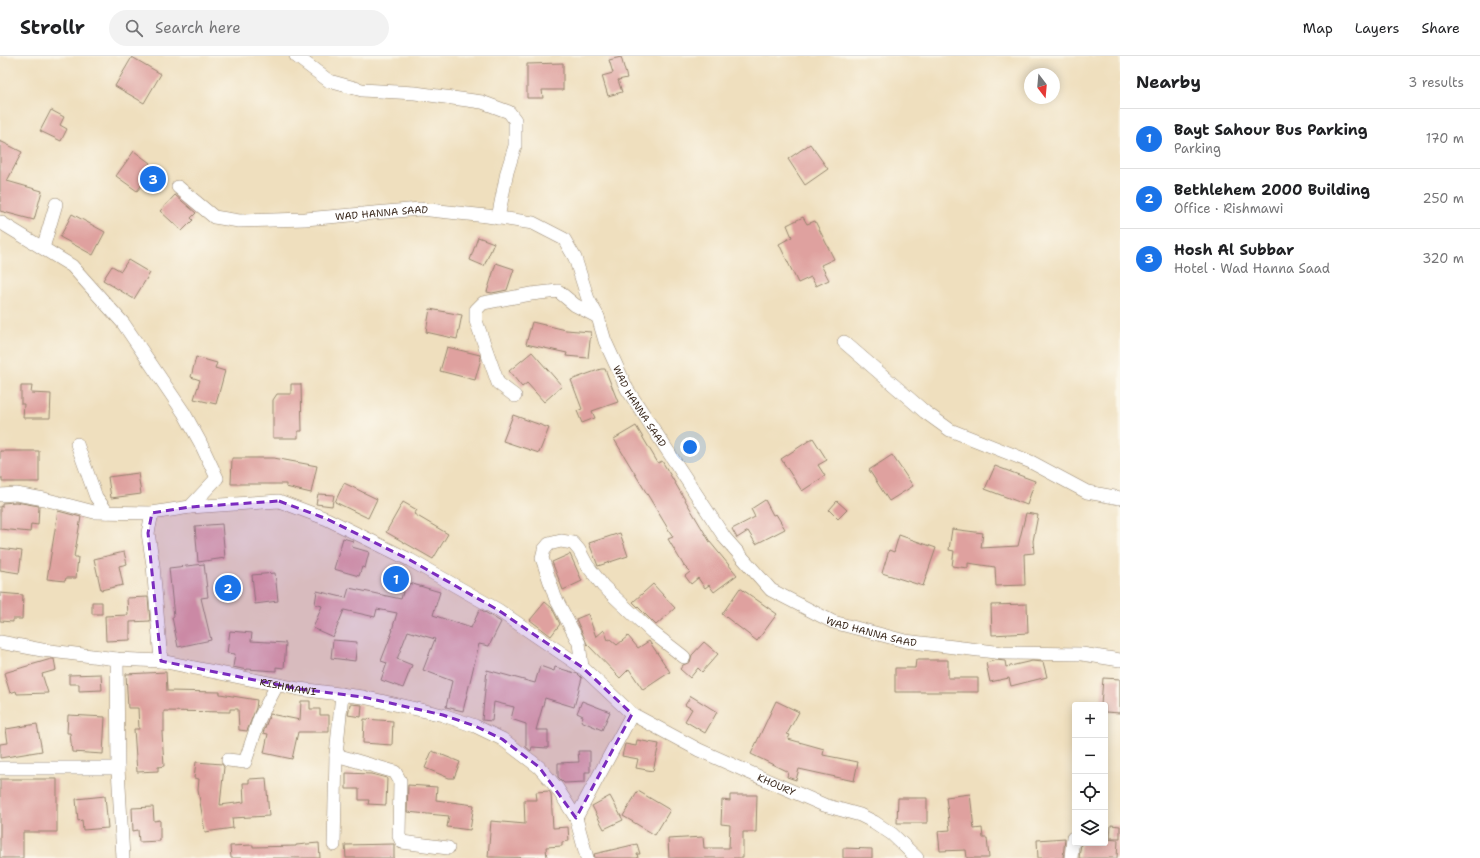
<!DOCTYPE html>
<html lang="en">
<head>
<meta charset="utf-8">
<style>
	body { margin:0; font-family:"Shantell Sans",sans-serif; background:#f2f2f2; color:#202124 }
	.controls { position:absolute; right:12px; bottom:12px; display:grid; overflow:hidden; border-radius:4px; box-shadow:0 2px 10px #0003 }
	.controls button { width:36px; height:36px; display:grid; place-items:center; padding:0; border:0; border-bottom:1px solid #e0e0e0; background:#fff; color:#202124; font:20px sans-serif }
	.compass { position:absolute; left:1024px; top:12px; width:36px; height:36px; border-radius:50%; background:#fff; box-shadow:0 2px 10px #0003; rotate:164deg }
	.you { position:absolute; left:690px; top:391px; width:14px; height:14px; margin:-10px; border:3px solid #fff; border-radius:50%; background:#1a73e8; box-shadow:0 0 0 6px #1a73e833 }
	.badge { display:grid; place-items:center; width:26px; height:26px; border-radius:50%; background:#1a73e8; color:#fff; font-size:13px; font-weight:700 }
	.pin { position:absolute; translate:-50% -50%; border:2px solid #fff; box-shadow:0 1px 4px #0006 }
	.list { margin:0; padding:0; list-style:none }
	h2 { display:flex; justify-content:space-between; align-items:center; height:52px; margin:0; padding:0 16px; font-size:17px }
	h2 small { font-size:13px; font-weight:400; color:#757577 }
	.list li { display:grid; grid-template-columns:26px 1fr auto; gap:12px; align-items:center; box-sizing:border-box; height:60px; padding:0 16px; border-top:1px solid #e0e0e0 }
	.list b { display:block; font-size:15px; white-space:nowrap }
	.list p { margin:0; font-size:13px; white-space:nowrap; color:#757577 }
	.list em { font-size:13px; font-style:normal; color:#757577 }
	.icon { flex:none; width:22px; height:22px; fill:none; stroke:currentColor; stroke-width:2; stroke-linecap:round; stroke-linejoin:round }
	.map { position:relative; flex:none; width:1120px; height:802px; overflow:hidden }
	header { display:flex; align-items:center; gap:24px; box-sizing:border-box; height:56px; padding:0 20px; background:#fff; border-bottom:1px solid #e0e0e0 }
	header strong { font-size:19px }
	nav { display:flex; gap:22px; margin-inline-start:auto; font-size:14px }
	.search { width:280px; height:36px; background:#f2f2f2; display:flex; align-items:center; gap:10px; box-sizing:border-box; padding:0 14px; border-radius:22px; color:#757577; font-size:15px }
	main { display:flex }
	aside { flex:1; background:#fff }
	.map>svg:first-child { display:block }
</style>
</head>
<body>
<header>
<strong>Strollr</strong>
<div class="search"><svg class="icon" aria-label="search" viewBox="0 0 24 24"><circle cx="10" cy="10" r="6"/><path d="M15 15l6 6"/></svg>Search here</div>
<nav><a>Map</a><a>Layers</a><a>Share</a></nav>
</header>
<main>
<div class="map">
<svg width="1120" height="802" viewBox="0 0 1120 802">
	<rect width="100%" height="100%" fill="#fbf7ec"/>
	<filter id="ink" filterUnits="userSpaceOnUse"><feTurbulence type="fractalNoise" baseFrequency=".025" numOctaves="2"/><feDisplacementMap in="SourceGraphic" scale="8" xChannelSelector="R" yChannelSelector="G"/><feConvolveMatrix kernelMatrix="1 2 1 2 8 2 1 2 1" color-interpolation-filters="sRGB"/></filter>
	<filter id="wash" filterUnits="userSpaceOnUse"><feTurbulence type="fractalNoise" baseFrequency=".012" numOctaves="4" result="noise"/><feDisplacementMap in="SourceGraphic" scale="16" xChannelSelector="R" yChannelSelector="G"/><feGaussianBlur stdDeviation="0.9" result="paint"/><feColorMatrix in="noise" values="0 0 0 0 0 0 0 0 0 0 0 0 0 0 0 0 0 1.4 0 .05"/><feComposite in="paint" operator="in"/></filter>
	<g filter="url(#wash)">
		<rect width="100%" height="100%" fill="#efdfbe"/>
		<g id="blocks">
			<path fill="#dfa19f" d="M132 1 161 18 144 47 115 30Z
				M621 1 627 22 618 24 622 36 608 40 602 20 613 17 609 4Z
				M563 7V34H542L543 42H527V8Z
				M51 54 64 61 60 69 67 73 61 85 40 75Z
				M0 85 22 96 7 125 42 135 34 164 0 155Z
				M810 88 828 113 805 129 788 103Z
				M134 95 150 107 144 116 149 120 137 135 116 120Z
				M175 139 196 157 191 162 193 164 182 175 160 155Z
				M72 158 105 176 93 199 60 181Z
				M803 161 807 168 815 165 834 203 821 209 829 224 816 230 811 221 798 227 779 188 792 181 787 169Z
				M478 181 494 187 484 210 470 204Z
				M128 204 150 217 134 243 103 224 112 210 121 215Z
				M496 207 514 213 507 234 492 237 487 236Z
				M430 253 462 259 457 283 426 276Z
				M532 266 566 274 591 276 588 302 566 300 567 297 526 288Z
				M447 291 480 299 481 303 475 324 440 315Z
				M532 296 562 330 544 346 527 327 522 331 509 315Z
				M196 301 217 307 215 312 225 315 216 348 194 343 200 324 191 321Z
				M601 313H605L618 346 592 355 595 362 582 367 577 355 582 353 571 324Z
				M291 328H301L302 375H298V382H273V344L277 338H291Z
				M21 330H32L31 337 51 338 50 362H23L24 348H21Z
				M513 359 549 372 539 397 503 385Z
				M636 370 658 407 662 405 710 486 737 519 714 536 709 529 705 532 698 522 691 528 685 520 690 516 684 510 668 483 673 481 614 383Z
				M813 382 827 404 818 409 825 420 802 435 781 403Z
				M0 395H39V426H2V422H0Z
				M892 399 913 430 889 445 869 414Z
				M232 402H274L317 410 311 437 286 431V428H231Z
				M995 410 1035 425 1027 449 985 433Z
				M138 417 141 438 111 442 108 421Z
				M344 427 377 443 368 462 335 446Z
				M318 438 334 439 332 450 316 448Z
				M765 444 773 459 776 458 785 473 756 488 748 475 737 482 732 473 755 461 751 453Z
				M837 445 847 454 838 463 829 454Z
				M16 446 39 450 38 469 31 468 30 476 0 473V450L2 451V447Z
				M403 446 417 454 414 458 448 478 433 503 386 476Z
				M58 455 81 461 74 501H78L76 522H66L65 525 47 523Z
				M1026 457 1038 459 1033 485 1034 497 1024 498 1025 529 996 530 995 511 968 507V512L952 510 954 495 949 494 952 473 983 477 981 492 1018 490Z
				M222 468 225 502 198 506 195 470Z
				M620 477 628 500 598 510 589 487Z
				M899 479 936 492 923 530 882 517 889 494 894 496Z
				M343 482 353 485 352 491 369 496 365 512 362 511 359 520 334 513Z
				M0 492 22 495 19 517 0 514Z
				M124 496 127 508 119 510 123 529 101 534 94 503Z
				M570 498 582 525 563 534 552 506Z
				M204 508 208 541 201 542 211 584 178 591 172 561H174L169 512Z
				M275 517 278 545 255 548 252 519Z
				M406 526 440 536 433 559 471 572 480 553 501 566 489 590 479 588 463 655 446 651 452 625 423 614 435 583 408 575 397 603 412 609 403 632 381 624 387 607 381 605 393 574H392L397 557 377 553 375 561 344 554 333 581 313 572 322 550 315 548 317 535 346 542 349 532 401 543Z
				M653 528 675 552 656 569 633 546Z
				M740 532 777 558 757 585 722 558Z
				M0 537 23 539 22 563H13V566L0 565Z
				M148 541 150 565 130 566V584L106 585 105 560 128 559 127 542Z
				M92 546H102V558H92Z
				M545 546 552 552 560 568 551 580 530 564Z
				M1027 548 1028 577 992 579 991 549Z
				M588 558 596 581 604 574 608 584 610 583 617 589 628 580 638 592 649 585 670 616 643 634 629 613 620 622 587 588 576 563Z
				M230 575 252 577 251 585 286 587 284 612 276 611V615L247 613V614L233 611 235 598 227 597Z
				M333 584 357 586 355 605 331 602Z
				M704 586 718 598 702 616 698 612 690 622 680 613 683 609 690 606 692 599Z
				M51 603H54L56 614 42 618 48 637 17 638 16 635 10 637 4 617Z
				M916 604H948V622H978V636H895V612H915Z
				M996 604 1005 605 1006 611 1032 605 1043 606 1047 621 1011 630 1009 622 990 626 986 607Z
				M540 610 554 615 555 611 578 618 582 622 574 651 545 642 536 674H548V692L532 691 531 695 526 691V668L511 663 514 651 494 646 492 665 482 664 487 614 535 627Z
				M166 616 167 635 220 636V638L257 644 256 652 247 675 239 674 238 653H230V656L164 655V676H162L164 710 158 711V715L137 716 134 673H139L138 652H128L126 618Z
				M101 618 102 634 79 635V628H69V619Z
				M1103 622 1120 623V657L1105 656V649H1101Z
				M691 640 717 656 705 677 685 665 692 653 685 649Z
				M301 645H310V653H320V659H329V676H298L292 703 264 697 268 678 263 677 270 658 300 664Z
				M582 645 610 656 602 674 581 665 583 660 577 657Z
				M776 645 799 656 787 678 790 679 788 683 824 693 823 699 858 706 854 725 799 713 796 724 787 721 788 716 751 698Z
				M350 648 362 649 361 661 348 659Z
				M68 659 105 661 103 698 72 696 70 677H67Z
				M364 663 393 665 392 689 363 687Z
				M37 668 42 695 0 702V688L8 687 6 673Z
				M637 684 659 688 653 715 636 712 638 703 622 700 625 688 636 690Z
				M432 695 460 706 454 722H449L425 712Z
				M578 695H590V716H585V726L564 727 558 721V707L579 706Z
				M196 706 222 708 224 711 220 749 244 746 243 727H249V723L266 722 269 760 232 762 233 772 205 776 198 734 199 723 194 722Z
				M346 717 371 718 387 722 386 749 368 748 369 744H359V733H346Z
				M0 723H57V776H23V802H0Z
				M408 729 437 731 436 744 474 749 470 774 447 771 449 760 407 756Z
				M549 735 551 738 553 772 568 771 569 785 562 786V790L546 791 547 802 488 801 491 765 525 768 524 744H537L536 736Z
				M638 735 670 754 655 779 623 760Z
				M970 738 974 773 982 772 983 782H987L989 802H967L966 794 940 795 938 775 950 774 946 741Z
				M730 739H757L756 776H743V802H669L668 783 703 781 704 792H729L730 769 721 768 722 744 730 745Z
				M105 740 108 772 83 774 82 764 78 765 76 743Z
				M610 740 623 764 604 773 592 750Z
				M898 742H927V767H897Z
				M153 751 154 765 160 764V785L139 786 138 774 133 775 132 752Z
				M1111 769 1120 770V782H1110Z
				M1065 782 1063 802H1038L1037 784Z
				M1105 783 1118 784 1117 802H1079L1081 787H1105Z
				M319 787 320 802H231L230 790 253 789V791L296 790V789Z
				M394 788V802H346L345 789Z
				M637 788 640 798H637L638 802H595L594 798Z
				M843 792 872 793V802H843Z"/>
		</g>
	</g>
	<g filter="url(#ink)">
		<use href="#blocks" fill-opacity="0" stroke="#95846e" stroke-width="1"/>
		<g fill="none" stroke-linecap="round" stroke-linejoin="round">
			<g stroke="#95846e" stroke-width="14">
				<g id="minor">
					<path d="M296 0 329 25 362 34 415 37 482 46 509 56 515 64V90L507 116 498 162"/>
					<path id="s1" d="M178 131 214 161 239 165 305 163 420 153 487 160 533 167 564 183 575 202 588 243 598 261 605 285 627 333 725 482 771 534 833 566 905 585 1003 597 1082 598 1120 604"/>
					<path d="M0 166 72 210 123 267 184 357 200 386 217 422 190 451"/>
					<path d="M43 192 56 148"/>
					<path d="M844 286 925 356 950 374 1031 406 1087 436 1120 442"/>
					<path d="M515 340 498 327 476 265V254L483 247 531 238 558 235 575 249 598 261"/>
					<path d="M77 388 96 441 107 456"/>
					<path id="s2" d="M0 439 16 438 44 443 94 456 152 457 190 451 279 445 327 463 410 504 498 554 582 611 632 658 699 694 746 715 824 749 860 759 874 766 892 778 917 802"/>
					<path d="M152 457 148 477 153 509 161 605"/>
					<path id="s3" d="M0 586 42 594 117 603 161 605 299 633 363 641 443 659 475 670 502 683 539 711 557 732 576 762 587 802"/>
					<path d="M117 603 118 712 123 802"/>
					<path d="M582 611 579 587 555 541 542 502 544 494 549 488 561 485 573 487 579 494 587 509 603 530 652 576 684 601"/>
					<path d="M336 699 395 716 400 725 399 780 402 786 448 792"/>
					<path d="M228 704 245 706 260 661 277 629"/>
					<path d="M0 712H118"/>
					<path d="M576 762 632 658"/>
					<path d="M334 789 336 699 342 638"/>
					<path d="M1071 802 1073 782"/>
				</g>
			</g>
			<use href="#minor" stroke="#fff" stroke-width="13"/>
		</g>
	</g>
	<path fill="#7b2cbf" fill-opacity="0.2" stroke="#7b2cbf" stroke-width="3" stroke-dasharray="8 5" stroke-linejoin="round" d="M279 445 327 463 410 504 498 554 582 611 632 658 576 762 539 711 502 683 475 670 443 659 363 641 299 633 161 605 148 477 152 457 190 451Z"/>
	<g text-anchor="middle" stroke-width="3" stroke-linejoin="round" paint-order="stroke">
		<g font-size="10" fill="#3b2a1e" stroke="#fbf7ec">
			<text dy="4" stroke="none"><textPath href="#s1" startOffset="215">WAD HANNA SAAD</textPath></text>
			<text dy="4" stroke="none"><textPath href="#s1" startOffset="587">WAD HANNA SAAD</textPath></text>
			<text dy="4" stroke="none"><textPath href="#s1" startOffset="923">WAD HANNA SAAD</textPath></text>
			<text dy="4" stroke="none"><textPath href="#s3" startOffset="292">RISHMAWI</textPath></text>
			<text dy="4" stroke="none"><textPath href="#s2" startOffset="858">KHOURY</textPath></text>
		</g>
	</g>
</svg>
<div class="controls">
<button>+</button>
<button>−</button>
<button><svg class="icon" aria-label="locate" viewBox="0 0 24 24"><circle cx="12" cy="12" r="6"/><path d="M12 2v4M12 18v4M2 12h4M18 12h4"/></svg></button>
<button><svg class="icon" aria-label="layers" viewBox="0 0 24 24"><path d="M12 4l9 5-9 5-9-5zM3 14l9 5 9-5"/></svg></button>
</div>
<svg class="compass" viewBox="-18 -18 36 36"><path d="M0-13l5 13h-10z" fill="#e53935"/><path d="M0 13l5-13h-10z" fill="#757577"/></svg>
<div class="you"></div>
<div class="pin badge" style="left:396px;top:523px">1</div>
<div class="pin badge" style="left:228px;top:532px">2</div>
<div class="pin badge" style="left:153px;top:123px">3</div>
</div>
<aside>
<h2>Nearby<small>3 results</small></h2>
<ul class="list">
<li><span class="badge">1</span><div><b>Bayt Sahour Bus Parking</b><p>Parking</p></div><em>170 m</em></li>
<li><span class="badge">2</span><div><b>Bethlehem 2000 Building</b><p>Office · Rishmawi</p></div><em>250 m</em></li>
<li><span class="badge">3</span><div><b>Hosh Al Subbar</b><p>Hotel · Wad Hanna Saad</p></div><em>320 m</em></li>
</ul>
</aside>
</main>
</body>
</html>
